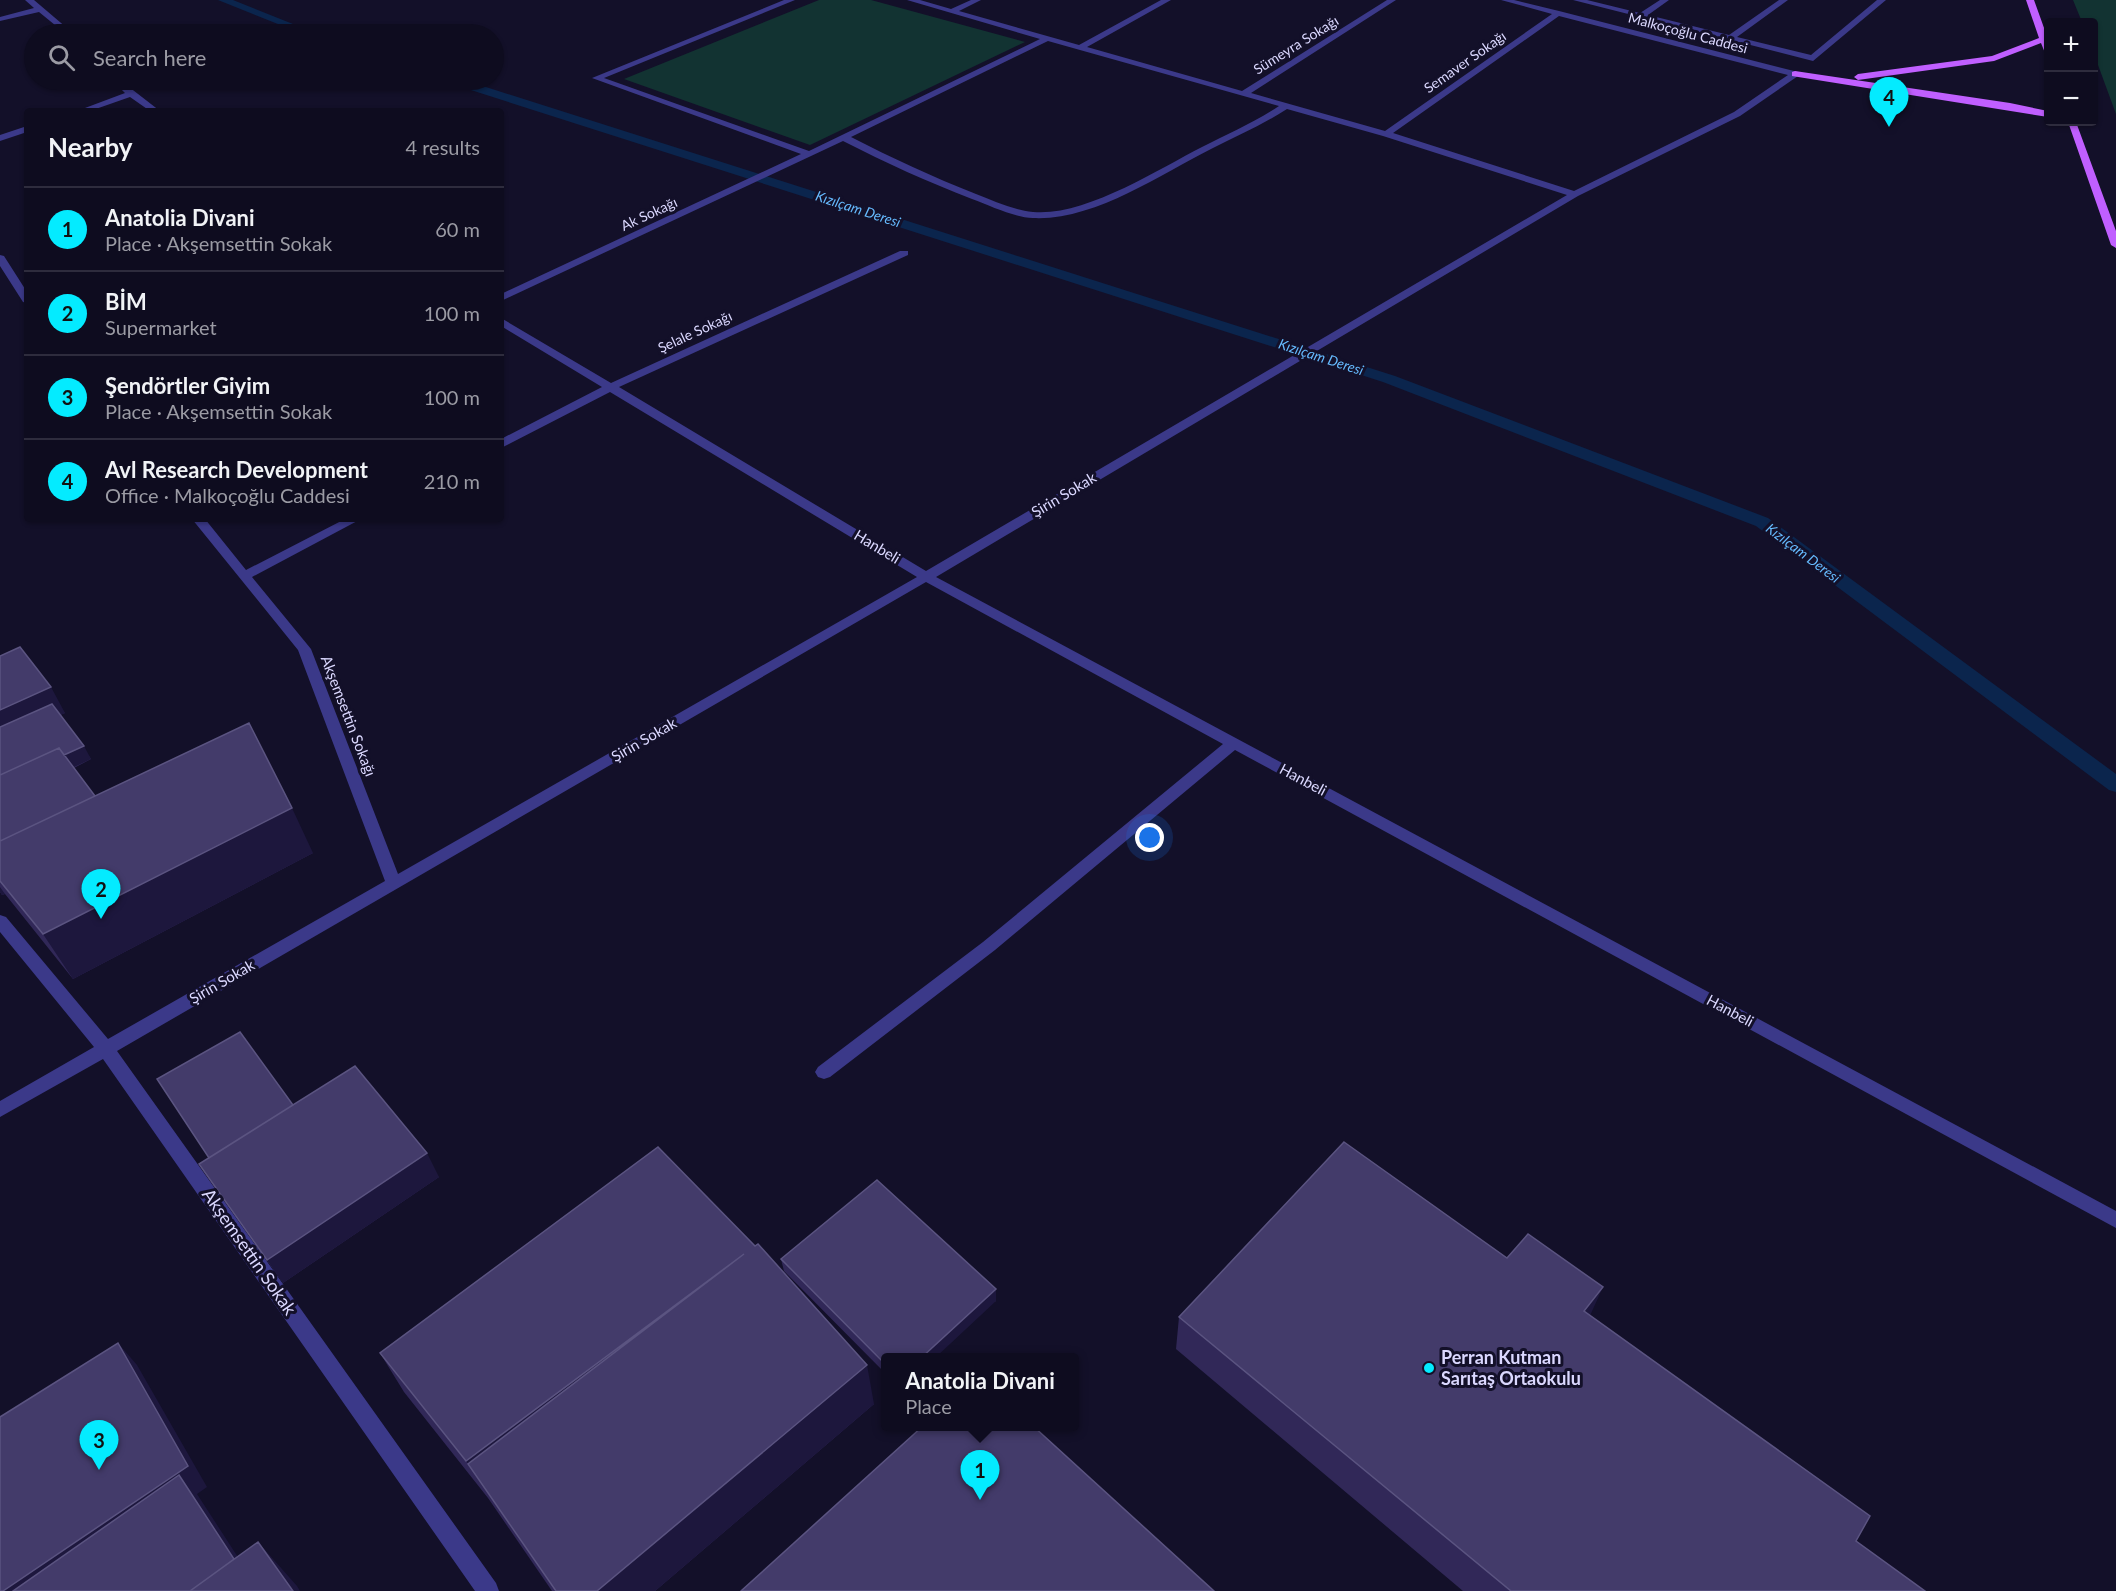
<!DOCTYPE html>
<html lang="en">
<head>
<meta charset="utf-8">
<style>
	body { margin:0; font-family:Lato,sans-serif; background:#1c1a2c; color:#f1f3f6 }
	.controls { position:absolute; right:18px; top:18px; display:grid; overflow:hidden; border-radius:6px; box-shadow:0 2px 4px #0004 }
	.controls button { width:54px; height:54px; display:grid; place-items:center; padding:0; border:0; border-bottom:2px solid #2e2c3d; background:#0e0c1f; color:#f1f3f6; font:30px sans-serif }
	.you { position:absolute; left:1150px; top:838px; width:21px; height:21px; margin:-15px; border:4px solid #fff; border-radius:50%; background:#1a73e8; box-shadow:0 0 0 9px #1a73e833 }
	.badge { display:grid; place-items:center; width:39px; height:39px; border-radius:50%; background:#04ebff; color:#111; font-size:20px; font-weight:700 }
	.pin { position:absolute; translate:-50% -50px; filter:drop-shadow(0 2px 3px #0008) }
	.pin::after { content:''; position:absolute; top:32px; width:21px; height:18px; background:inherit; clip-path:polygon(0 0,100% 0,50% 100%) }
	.popup { position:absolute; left:881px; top:1353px; width:198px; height:78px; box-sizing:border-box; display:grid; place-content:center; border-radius:6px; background:#0e0c1f; filter:drop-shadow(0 2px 4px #0005); font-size:20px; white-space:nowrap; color:#9b9ba4 }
	.popup b { font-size:22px; color:#f1f3f6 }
	.popup::after { content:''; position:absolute; left:50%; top:100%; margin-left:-12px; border:12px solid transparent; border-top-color:#0e0c1f }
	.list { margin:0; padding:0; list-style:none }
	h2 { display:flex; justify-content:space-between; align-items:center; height:78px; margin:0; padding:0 24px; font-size:26px }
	h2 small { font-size:20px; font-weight:400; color:#9b9ba4 }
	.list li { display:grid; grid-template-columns:39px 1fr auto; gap:18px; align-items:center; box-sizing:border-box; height:84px; padding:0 24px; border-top:2px solid #2e2c3d }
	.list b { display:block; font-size:22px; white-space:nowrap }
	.list p { margin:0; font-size:20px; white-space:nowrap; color:#9b9ba4 }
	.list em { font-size:20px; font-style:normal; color:#9b9ba4 }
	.icon { flex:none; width:33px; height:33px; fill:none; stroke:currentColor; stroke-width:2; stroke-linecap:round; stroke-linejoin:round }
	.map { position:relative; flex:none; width:2116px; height:1591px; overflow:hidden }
	.search { position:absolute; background:#0e0c1f; box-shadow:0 2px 4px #0004; left:24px; top:24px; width:480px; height:66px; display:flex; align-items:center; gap:15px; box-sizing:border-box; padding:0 21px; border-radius:33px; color:#9b9ba4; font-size:22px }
	.panel { position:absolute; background:#0e0c1f; box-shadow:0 2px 4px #0004; left:24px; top:108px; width:480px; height:414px; border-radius:6px }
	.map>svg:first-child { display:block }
</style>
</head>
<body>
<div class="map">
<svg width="2116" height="1591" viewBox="0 0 2116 1591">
	<rect width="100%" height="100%" fill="#131029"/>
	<path fill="#123332" d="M819 0H871L1025 42 810 145 624 79Z
		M2073 0H2116V114L2094 54V22H2082Z"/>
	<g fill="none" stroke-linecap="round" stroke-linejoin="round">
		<path fill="#0b254d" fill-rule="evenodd" d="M218 0H233L318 34H303Z
			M447 80H464L1395 376 1768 518 2116 774V792L2109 790 1756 526 1383 382 449 83Z"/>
		<path fill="#3b3989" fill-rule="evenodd" d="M25 0H34L74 34H66L39 12 0 21V17L34 8Z
			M784 0H795L604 78 809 151 1040 39 907 0H920L951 9 971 0H981L959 11 1079 45 1161 0H1171L1087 47 1242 91 1387 0H1396L1251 93 1385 131 1552 14 1501 0H1514L1559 11 1798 72V76L1740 116 1578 196 936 577 2116 1211V1228L1235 750 995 950 830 1077 824 1079 818 1077 815 1072 818 1067 983 942 1223 744 926 582 117 1051 496 1583 499 1591H475L103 1059 0 1117V1101L94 1047 0 932V915L6 917 108 1039 385 881 298 650 192 519H205L246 570 345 519H361L252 577 311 649 398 874 917 577 610 392 501 448V439L602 387 501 326V318L611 383 900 251H908V255L619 387 926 571 1567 195 1383 136 1287 109C1262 125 1237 136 1211 149 1159 175 1094 221 1033 218 1013 217 991 206 972 199 928 182 886 163 843 141L501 301V294L801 154 592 78ZM1559 16 1788 75 1734 112 1574 191 1393 133ZM1048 41 1279 106C1253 123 1229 133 1202 147 1157 170 1084 217 1033 212 1013 210 994 201 976 194 933 177 892 158 851 137Z
			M1573 0H1587L1640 13 1660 0H1669L1648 15 1729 35 1779 0H1788L1737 37 1811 55 1877 0H1886L1813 61Z
			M112 80H120L160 111H150L130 97 90 111H77L125 93Z
			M27 126V132L0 141V135Z
			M0 255 4 256 27 292V303L23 302 0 266Z"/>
		<path fill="#c05fff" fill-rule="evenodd" d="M2026 0H2034L2048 39V53H2045L2041 43 1994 61 1858 80 1854 77 1858 74 1992 56 2039 38Z
			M1795 71 2010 103 2048 111V117L1792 76V72Z
			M2068 122H2076L2116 231V248L2111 245Z"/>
	</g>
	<path fill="#312858" d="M0 656 65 713 60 715 91 759 74 768 95 796 313 853 73 979 5 894 2 895 0 892Z
		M293 1105 439 1177 283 1283 215 1188 199 1164Z
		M1507 1258 1590 1315 1856 1541 1925 1591H1463L1176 1349 1179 1317Z
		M781 1259 996 1289V1301L885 1358V1373L784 1271Z
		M380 1353 874 1404 655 1591H552L488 1498 404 1392Z"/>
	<path fill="#1d173d" d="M51 687 65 713 0 742V710Z
		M84 746 91 759 0 802V785Z
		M292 808 313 853 73 979 43 934Z
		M0 887 5 894 2 895 0 892Z
		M427 1153 439 1177 283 1283 267 1260Z
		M744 1254 491 1496 466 1461Z
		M1603 1287 1588 1320 1584 1311Z
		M996 1289V1301L935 1358H921Z
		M118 1343 137 1365 207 1487 197 1494 258 1588 3 1591Z
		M867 1365 874 1404 655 1591H597Z
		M258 1542 297 1586 300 1591H293Z"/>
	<path fill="#433b6a" stroke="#5b5481" stroke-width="1.5" d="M20 647 51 687 0 710V656Z
		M52 704 84 746 64 755 59 748 0 775V727Z
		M249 723 292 808 43 934 0 881V841Z
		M59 748 95 796 0 841V775Z
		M240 1032 293 1105 209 1158 157 1079Z
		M355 1066 427 1153 267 1260 199 1164Z
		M1344 1142 1507 1258 1528 1234 1603 1287 1584 1311 1870 1516 1856 1541 1925 1591H1511L1179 1317Z
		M658 1147 755 1246 758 1244 867 1365 597 1591H556L468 1464 744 1254 466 1461 380 1353Z
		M877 1180 996 1289 921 1358H885V1364L781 1259Z
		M118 1343 188 1466 3 1591H0V1417Z
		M923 1426H1033L1214 1591H741Z
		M179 1475 234 1559 190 1591H13Z
		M258 1542 293 1591H190Z"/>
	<circle fill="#04ebff" stroke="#131029" stroke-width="2" cx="1429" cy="1368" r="6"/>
	<g text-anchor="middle" stroke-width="6" stroke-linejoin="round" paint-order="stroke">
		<g font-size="14" fill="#dbd8ff" stroke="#131029">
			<text transform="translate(1688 33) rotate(15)" y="5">Malkoçoğlu Caddesi</text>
			<text transform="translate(1296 45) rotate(-32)" y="5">Sümeyra Sokağı</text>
			<text transform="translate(1465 62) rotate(-35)" y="5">Semaver Sokağı</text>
			<text transform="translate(649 214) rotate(-25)" y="5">Ak Sokağı</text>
			<text transform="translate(695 332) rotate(-25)" y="5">Şelale Sokağı</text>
		</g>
		<g font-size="14" font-style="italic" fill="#6bf" stroke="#131029">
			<text transform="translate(858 209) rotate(18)" y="5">Kızılçam Deresi</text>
			<text transform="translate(1321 357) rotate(18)" y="5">Kızılçam Deresi</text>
			<text transform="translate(1803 553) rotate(37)" y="5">Kızılçam Deresi</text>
		</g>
		<g font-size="15" fill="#dbd8ff" stroke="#131029">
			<text transform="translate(1064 495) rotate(-31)" y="5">Şirin Sokak</text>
			<text transform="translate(877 547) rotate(31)" y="5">Hanbeli</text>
			<text transform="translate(348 716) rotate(69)" y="5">Akşemsettin Sokağı</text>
			<text transform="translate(644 740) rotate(-30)" y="5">Şirin Sokak</text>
			<text transform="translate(1303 780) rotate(28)" y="5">Hanbeli</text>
			<text transform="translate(222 982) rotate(-30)" y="5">Şirin Sokak</text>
			<text transform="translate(1730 1011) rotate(28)" y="5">Hanbeli</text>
		</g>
		<g font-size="18" fill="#dbd8ff" stroke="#131029">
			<text transform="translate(249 1252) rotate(55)" y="6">Akşemsettin Sokak</text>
		</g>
		<g font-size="18" font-weight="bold" fill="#dbd8ff" stroke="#131029" text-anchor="start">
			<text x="1441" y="1364">Perran Kutman<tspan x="1441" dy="21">Sarıtaş Ortaokulu</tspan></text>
		</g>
	</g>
</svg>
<div class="controls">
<button>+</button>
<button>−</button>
</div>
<div class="you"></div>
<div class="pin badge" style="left:980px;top:1500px">1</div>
<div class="popup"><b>Anatolia Divani</b>Place</div>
<div class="pin badge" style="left:101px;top:919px">2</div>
<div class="pin badge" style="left:99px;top:1470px">3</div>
<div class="pin badge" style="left:1889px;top:127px">4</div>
<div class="search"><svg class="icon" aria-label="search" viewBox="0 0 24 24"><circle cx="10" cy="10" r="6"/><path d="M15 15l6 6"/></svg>Search here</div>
<section class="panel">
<h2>Nearby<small>4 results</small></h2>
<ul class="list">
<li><span class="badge">1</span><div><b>Anatolia Divani</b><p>Place · Akşemsettin Sokak</p></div><em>60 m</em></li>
<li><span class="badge">2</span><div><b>BİM</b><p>Supermarket</p></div><em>100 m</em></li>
<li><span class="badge">3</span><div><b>Şendörtler Giyim</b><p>Place · Akşemsettin Sokak</p></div><em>100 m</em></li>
<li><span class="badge">4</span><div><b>Avl Research Development</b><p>Office · Malkoçoğlu Caddesi</p></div><em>210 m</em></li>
</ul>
</section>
</div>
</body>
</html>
